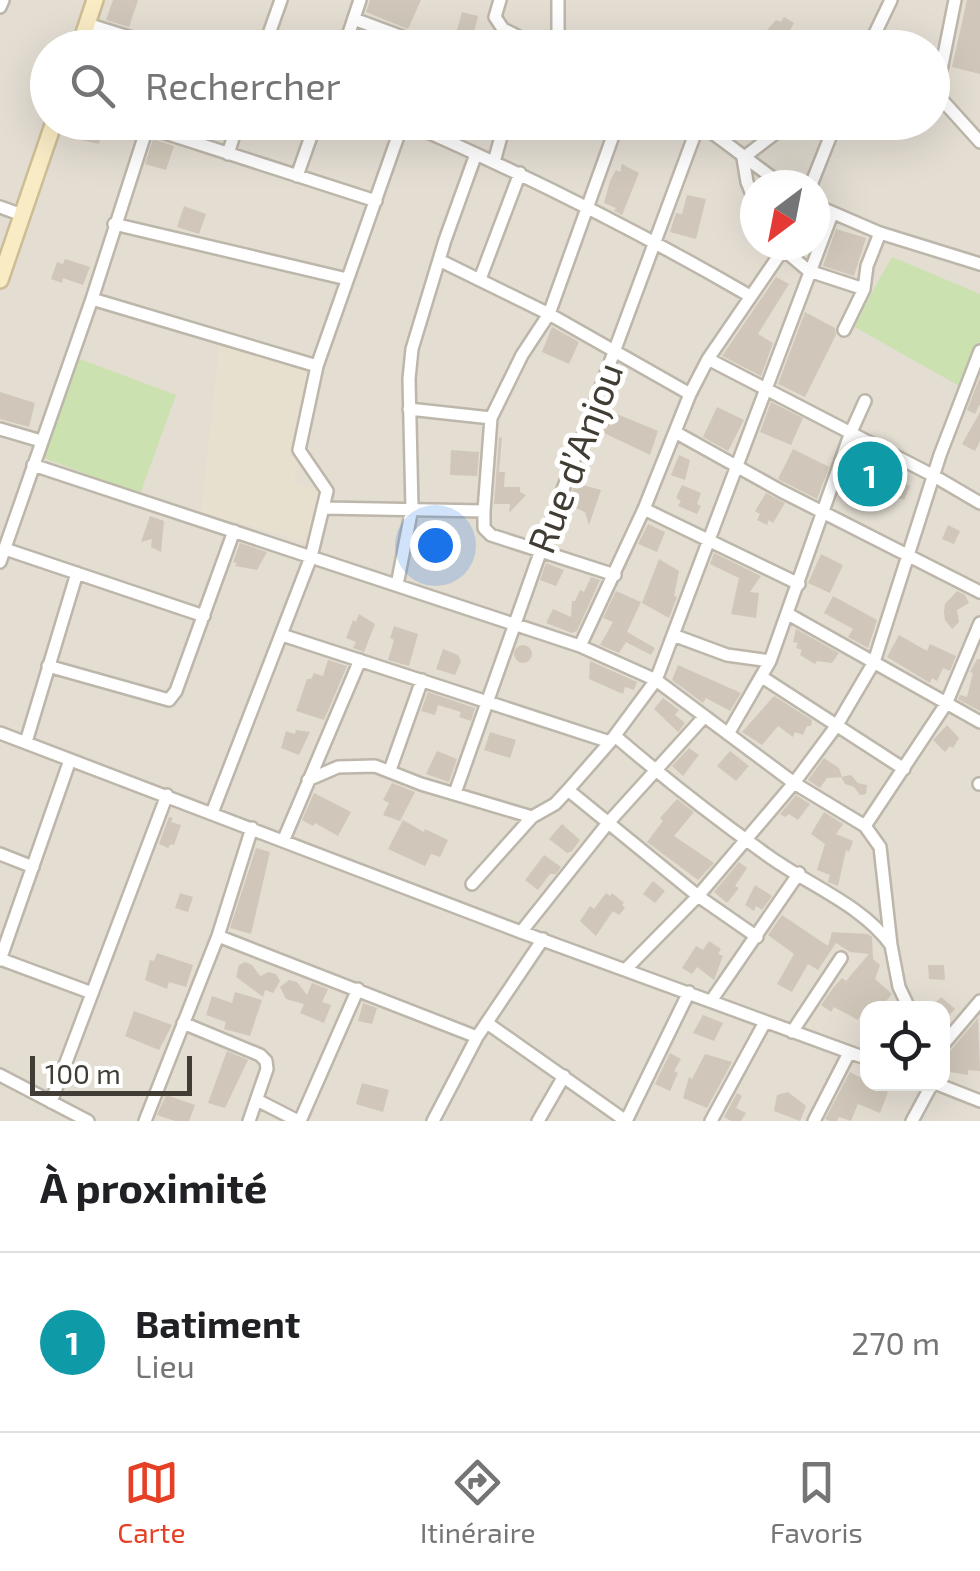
<!DOCTYPE html>
<html lang="fr">
<head>
<meta charset="utf-8">
<style>
	body { margin:0; font-family:"Exo 2",sans-serif; background:#f2f2f2; color:#202124 }
	.controls { position:absolute; right:30px; bottom:30px; display:grid; overflow:hidden; border-radius:20px; box-shadow:0 10px 40px #0002 }
	.controls button { width:90px; height:90px; display:grid; place-items:center; padding:0; border:0; border-bottom:2px solid #e0e0e0; background:#fff; color:#202124; font:50px sans-serif }
	.compass { position:absolute; left:740px; top:170px; width:90px; height:90px; border-radius:50%; background:#fff; box-shadow:0 10px 40px #0002; rotate:212deg }
	.scale { position:absolute; left:30px; bottom:25px; width:162px; box-sizing:border-box; padding-left:10px; border:5px solid #413c34; border-top:0; font-size:28px; line-height:35px; white-space:nowrap; color:#413c34; -webkit-text-stroke:8px #fff; paint-order:stroke }
	.you { position:absolute; left:435px; top:545px; width:35px; height:35px; margin:-25px; border:8px solid #fff; border-radius:50%; background:#1a73e8; box-shadow:0 0 0 15px #1a73e833 }
	.badge { display:grid; place-items:center; width:65px; height:65px; border-radius:50%; background:#e54025; color:#fff; font-size:32px; font-weight:700 }
	.pin { position:absolute; translate:-50% -50%; border:5px solid #fff; box-shadow:0 2px 10px #0006 }
	.list { margin:0; padding:0; list-style:none }
	h2 { display:flex; justify-content:space-between; align-items:center; height:130px; margin:0; padding:0 40px; font-size:42px }
	h2 small { font-size:32px; font-weight:400; color:#757577 }
	.list li { display:grid; grid-template-columns:65px 1fr auto; gap:30px; align-items:center; box-sizing:border-box; height:180px; padding:0 40px; border-top:2px solid #e0e0e0 }
	.list b { display:block; font-size:38px; white-space:nowrap }
	.list p { margin:0; font-size:32px; white-space:nowrap; color:#757577 }
	.list em { font-size:32px; font-style:normal; color:#757577 }
	.icon { flex:none; width:55px; height:55px; fill:none; stroke:currentColor; stroke-width:2; stroke-linecap:round; stroke-linejoin:round }
	.map { position:relative; flex:none; width:980px; height:1121px; overflow:hidden }
	.search { position:absolute; background:#fff; box-shadow:0 10px 40px #0002; left:30px; right:30px; top:30px; height:110px; display:flex; align-items:center; gap:25px; box-sizing:border-box; padding:0 35px; border-radius:55px; color:#757577; font-size:38px }
	.sheet { height:310px; background:#fff }
	nav { display:flex; justify-content:space-around; align-items:center; box-sizing:border-box; height:140px; border-top:2px solid #e0e0e0; background:#fff; font-size:28px; color:#757577 }
	nav a { display:grid; justify-items:center; gap:5px }
	nav .on { color:#e54025 }
	.map>svg:first-child { display:block }
</style>
</head>
<body>
<div class="map">
<svg width="980" height="1121" viewBox="0 0 980 1121">
	<rect width="100%" height="100%" fill="#f0ece3"/>
	<path fill="#e3ddd2" fill-rule="evenodd" d="M0 0H980V1121H0ZM48 48H932V122H48ZM755 185H815V245H755ZM868 1008H942V1084H868Z"/>
	<path fill="#e8e0ce" d="M219 345 313 371 294 483 320 489 308 543 201 512Z"/>
	<path fill="#cbe1af" d="M892 257 980 294V349L963 388 853 326Z
		M77 358 176 395 140 494 41 457Z"/>
	<path fill="#d0c7ba" d="M113 0H138L129 27 106 20Z
		M370 0H421L408 29 366 12Z
		M967 0H980V74L952 67Z
		M462 12 478 16 470 48H452Z
		M784 17 794 23 780 48 760 38 776 20 781 22Z
		M72 122H105L99 144 68 137Z
		M163 122H203L199 134Z
		M153 139 174 146 166 170 145 164Z
		M622 164 639 173 622 215 614 211 616 208 604 203 610 181 616 170 620 172Z
		M687 195 706 199 696 239 670 232 676 213 682 214Z
		M184 206 206 214 199 234 177 227Z
		M836 229 866 238 854 276 823 266Z
		M65 259 90 267 83 285 63 278 62 283 51 279 57 262 63 264Z
		M776 277 789 284 758 334 773 343 761 376 722 356Z
		M805 312 835 328 836 335 805 397 778 384Z
		M552 327 579 342 569 364 542 352Z
		M980 377V404L975 414 967 410Z
		M0 392 35 403 29 427 0 419Z
		M771 402 803 418 791 445 760 432Z
		M717 407 744 420 728 451 703 437Z
		M612 412 658 431 650 455 602 432Z
		M980 412V441L975 451 962 444Z
		M499 437 502 438 499 472H505L504 487H520V492L526 495 509 513 510 504H494Z
		M793 449 829 467 817 499 778 479Z
		M451 450 479 452 477 476 450 475Z
		M679 455 690 460 685 480 671 475Z
		M863 460 884 468 882 473 910 486 904 500 855 480Z
		M575 483 601 490 589 525 585 512 567 504Z
		M682 485 701 493 697 504 701 506 697 514 678 506 681 501 676 498Z
		M766 493 785 503 773 523 769 520 767 525 757 520 760 514 755 511Z
		M150 516 164 521 161 552 151 547 152 539 141 542Z
		M648 524 665 532 657 552 638 544Z
		M948 525 960 531 954 544 942 539Z
		M240 543 267 552 257 570 235 566 237 563 233 562Z
		M714 553 761 576 750 592 759 593 756 618 731 614 739 578 710 564Z
		M821 554 843 565 830 593 808 583Z
		M659 559 679 571 674 596 677 597 669 618 642 603Z
		M546 563 564 570 556 586 540 580Z
		M591 577 600 580 577 631 572 633 546 623 553 609 571 617 572 601H575L580 590 584 592Z
		M616 591 641 602 627 632 655 648 651 655 626 642 619 653 600 645 613 622 603 618Z
		M957 591 965 595 969 603 957 610 959 622 952 629 945 620 944 612 945 604Z
		M833 596 877 620 868 648 848 637 853 629 824 613Z
		M359 614 375 624 364 652 353 648 356 642 346 638 353 620 356 622Z
		M394 626 418 634 409 666 388 660 394 640 390 638Z
		M796 629 839 653 832 663 817 661 815 664 800 655 802 650 796 648 798 643 793 642Z
		M899 635 927 651 930 644 956 656 950 671 943 668 937 681 932 678 930 683 887 657Z
		M514 654a9 9 0 1 1 18 0a9 9 0 1 1-18 0Z
		M443 649 458 655 461 661 455 675 436 669Z
		M977 659H980V711L958 699 960 695 967 697 973 673 970 672Z
		M328 660 347 666 324 720 296 711 307 679H311L314 673 323 676Z
		M590 661 637 682 634 690 625 687 623 694 589 679Z
		M678 665 741 693 730 711 706 698 703 703 672 680Z
		M428 692 475 708 471 721 459 717 461 712 438 705 435 715 421 711Z
		M774 696 812 720 811 726H807L803 735 795 732 793 737 778 726 762 745 742 732Z
		M663 698 679 710 675 715 685 723 678 732 654 709Z
		M947 725 959 738 953 748 950 746 945 752 933 740Z
		M296 730 310 732 299 755 281 748 286 731 295 734Z
		M490 732 516 740 510 758 484 750Z
		M689 748 699 755 683 776 672 766Z
		M437 751 457 759 449 782 426 774Z
		M730 751 749 766 736 781 717 766Z
		M824 758 839 768 842 777 827 778 820 788 808 780Z
		M851 775 858 783 867 785 866 794 860 795 854 787 845 784 841 777Z
		M392 783 415 792 400 821 383 815 389 803 383 800Z
		M314 793 351 812 338 836 315 823 313 826 302 820Z
		M796 795 810 804 798 820 789 814 785 817 780 814Z
		M677 799 694 812 674 836 714 863 698 880 647 842 663 821 660 818Z
		M824 812 843 824 836 834 853 841 849 852 846 850 838 886 828 882 830 875 817 870 825 844 811 834Z
		M169 817 173 818 171 822 181 825 174 845 171 844 168 848 159 844Z
		M403 820 424 832 425 829 448 840 440 857 431 854 425 866 388 849Z
		M562 824 580 840 572 851 567 853 549 839Z
		M256 848 270 852 251 934 230 928Z
		M544 855 561 867 556 874H550L538 890 525 880Z
		M739 862 747 868 735 886 739 888 727 903 714 892Z
		M653 881 665 891 655 903 643 894Z
		M755 885 772 896 762 910 756 906 754 911 745 905Z
		M180 893 193 897 188 912 175 908Z
		M606 893 610 896 612 893 624 903 622 905 625 908 619 915 613 911 596 936 580 921 590 906 594 909Z
		M782 915 828 946 832 932 868 934 872 937 873 959 880 965 875 979 892 994 880 1008H866L858 1020 834 1007 831 1012 821 1005 833 988 842 978 846 981 869 954 850 952 836 943 818 970 808 964 792 992 777 984 794 954 768 935Z
		M709 941 721 949 718 954 723 956 714 980 697 967 692 974 682 968 696 946 703 950Z
		M157 953 193 965 186 987 169 982 167 989 145 980 150 960 154 961Z
		M245 962 252 965 260 976 269 972 276 974 280 981 273 993 265 990 263 997 236 977 239 965Z
		M928 965H944L945 980 929 979Z
		M289 980 297 982 307 995 312 983 328 989 322 1002 331 1005 324 1023 300 1013 304 1004 286 999 280 987Z
		M235 992 262 1000 250 1036 224 1029 226 1022 206 1015 212 996 232 1003Z
		M941 997 955 1009 942 1022V1008H930Z
		M363 1003 377 1008 372 1024 358 1021Z
		M134 1011 172 1025 159 1050 125 1036Z
		M703 1015 723 1023 714 1041 693 1033Z
		M978 1018 980 1071 968 1070V1075L950 1072V1051Z
		M227 1051 248 1060 225 1108 208 1103Z
		M670 1053 681 1059 674 1071 678 1073 670 1091 655 1084Z
		M705 1054 732 1062 707 1108 683 1098 689 1077 692 1079Z
		M850 1072 888 1092 880 1113 858 1104 851 1121 839 1117 837 1121H829L825 1119Z
		M362 1083 389 1090 383 1112 356 1104Z
		M788 1092 806 1106 800 1121 774 1111 777 1095Z
		M737 1093 742 1096 736 1108 746 1113 741 1121H731L724 1117Z
		M166 1095 195 1105 189 1121H175L157 1115Z"/>
	<g fill="none" stroke-linecap="round" stroke-linejoin="round">
		<g stroke="#bdb6aa" stroke-width="16">
			<path id="minor" d="M500 0 495 17 503 29 541 48
				M955 0 937 90 943 101 980 142
				M0 7 3 0
				M354 19 432 48
				M87 24 164 48
				M264 48 281 0
				M344 48 360 0
				M558 48V0
				M868 48 891 0
				M131 122 376 201
				M405 122C524 174 638 231 750 296
				M698 122 782 185
				M228 154 238 122
				M494 162 505 122
				M297 176 316 122
				M811 185 836 122
				M755 202 747 182 743 158 790 122
				M815 205 880 233 980 264
				M0 207 22 215
				M114 224 347 279
				M778 245 809 271 864 289
				M439 260 549 314 690 394
				M480 279 520 173
				M92 299 317 366
				M844 330 864 289 867 266 880 233
				M708 359 934 476 980 503
				M409 409 491 418
				M0 429 41 441
				M675 432 781 491 980 592
				M33 465 580 646 656 680 794 783 865 826 880 847 891 945 899 987 909 1008
				M324 508 484 511V528L491 535 615 575
				M644 509 799 584
				M484 511 491 418 522 355 549 314 618 122
				M5 549 204 616
				M0 562 92 299 147 128
				M397 585 412 508 409 379 412 349 445 240 476 154
				M788 614 980 722
				M282 635 610 742
				M673 635 727 655 770 661
				M580 646 644 509 690 394 708 359 782 251
				M48 666 169 700 176 691 234 531
				M762 677 904 769
				M0 733 521 932 868 1059
				M728 734 770 661 851 432 865 401
				M615 736C664 778 715 818 767 855 808 885 861 904 891 945
				M26 742 77 573
				M390 770 422 680
				M308 780 338 767 375 766 421 784 532 817 555 804 568 790
				M979 784H980
				M455 793 552 519 699 123
				M212 813 311 557 327 491 299 450 317 366 403 122
				M865 826 946 704 980 623
				M284 839 360 660
				M0 854 33 867
				M472 884 532 817
				M521 932 608 823 704 717
				M218 936 477 1037
				M757 937 698 896 568 790 610 742 656 680 832 214
				M0 959 92 993
				M0 960 70 760
				M625 970 698 896 794 783 837 725 874 662 940 455 980 351
				M711 1001 799 873
				M183 1023 260 1055 266 1061 267 1069 249 1121
				M487 1023 626 1121
				M792 1032 841 958
				M942 1046 980 1001
				M0 1075 88 1121
				M937 1084 980 1101
				M257 1100 298 1121
				M51 1102 167 795
				M145 1121 218 936 252 828
				M300 1121 358 989
				M433 1121 477 1037 543 939
				M538 1121 564 1076
				M626 1121 689 992
				M711 1121 765 1022
				M814 1121 849 1053
				M912 1121 932 1084"/>
		</g>
		<g stroke="#ccbd96" stroke-width="20">
			<path id="secondary" d="M79 48 95 0
				M0 280 54 122"/>
		</g>
		<use href="#minor" stroke="#fff" stroke-width="11"/>
		<use href="#secondary" stroke="#f9ebc4" stroke-width="15"/>
	</g>
	<g text-anchor="middle" stroke-width="10" stroke-linejoin="round" paint-order="stroke">
		<g font-size="38" fill="#413c34" stroke="#fff">
			<text transform="translate(576 458) rotate(-69)" y="13">Rue d’Anjou</text>
		</g>
	</g>
</svg>
<div class="controls">
<button><svg class="icon" aria-label="locate" viewBox="0 0 24 24"><circle cx="12" cy="12" r="6"/><path d="M12 2v4M12 18v4M2 12h4M18 12h4"/></svg></button>
</div>
<svg class="compass" viewBox="-18 -18 36 36"><path d="M0-13l5 13h-10z" fill="#e53935"/><path d="M0 13l5-13h-10z" fill="#757577"/></svg>
<div class="scale">100 m</div>
<div class="you"></div>
<div class="pin badge" style="left:870px;top:474px;background:#0f9aa8">1</div>
<div class="search"><svg class="icon" aria-label="search" viewBox="0 0 24 24"><circle cx="10" cy="10" r="6"/><path d="M15 15l6 6"/></svg>Rechercher</div>
</div>
<section class="sheet">
<h2>À proximité<small></small></h2>
<ul class="list">
<li><span class="badge" style="background:#0f9aa8">1</span><div><b>Batiment</b><p>Lieu</p></div><em>270 m</em></li>
</ul>
</section>
<nav>
<a class="on"><svg class="icon" aria-label="map" viewBox="0 0 24 24"><path d="M3 6l6-2 6 2 6-2v14l-6 2-6-2-6 2zM9 4v14M15 6v14"/></svg>Carte</a>
<a><svg class="icon" aria-label="directions" viewBox="0 0 24 24"><path d="M12 3l9 9-9 9-9-9zM9 14v-3h6M13 9l2 2-2 2"/></svg>Itinéraire</a>
<a><svg class="icon" aria-label="saved" viewBox="0 0 24 24"><path d="M7 4h10v16l-5-4-5 4z"/></svg>Favoris</a>
</nav>
</body>
</html>
